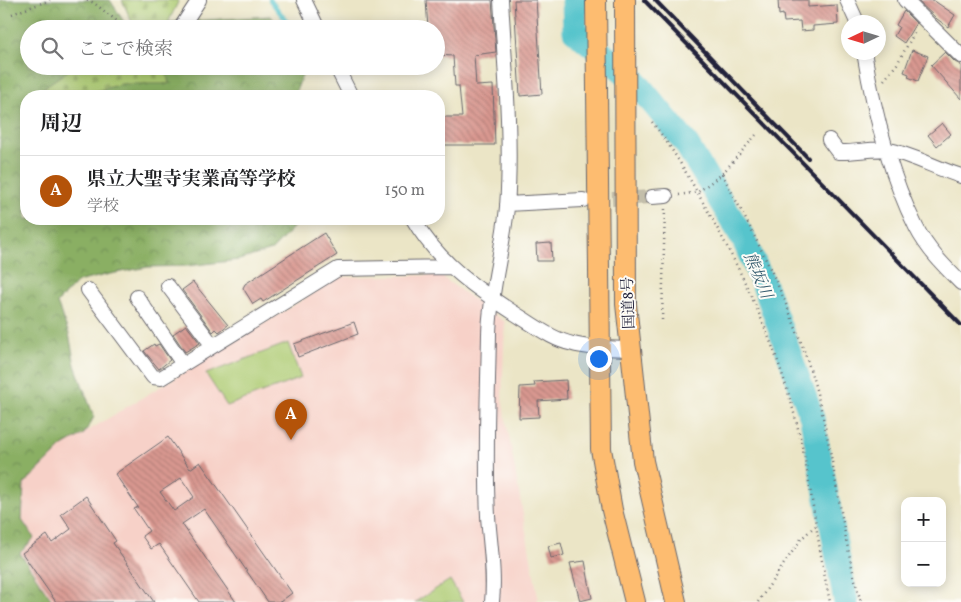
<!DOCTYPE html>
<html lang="ja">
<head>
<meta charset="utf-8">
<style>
	body { margin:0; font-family:Vollkorn,"Noto Serif JP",serif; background:#f6f6f6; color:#202124 }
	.controls { position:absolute; right:15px; bottom:15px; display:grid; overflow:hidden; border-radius:10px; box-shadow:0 2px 12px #0003 }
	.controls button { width:45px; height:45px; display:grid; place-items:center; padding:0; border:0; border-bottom:1px solid #e0e0e0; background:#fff; color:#202124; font:25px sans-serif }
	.compass { position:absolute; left:841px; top:15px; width:45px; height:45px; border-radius:50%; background:#fff; box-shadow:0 2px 12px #0003; rotate:266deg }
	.you { position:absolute; left:598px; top:358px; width:18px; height:18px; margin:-12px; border:4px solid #fff; border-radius:50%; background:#1a73e8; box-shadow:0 0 0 8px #1a73e833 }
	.badge { display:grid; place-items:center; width:32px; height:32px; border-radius:50%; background:#b45309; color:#fff; font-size:16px; font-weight:700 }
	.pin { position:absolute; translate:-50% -41px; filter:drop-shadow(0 1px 2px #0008) }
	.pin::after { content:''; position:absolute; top:26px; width:18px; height:15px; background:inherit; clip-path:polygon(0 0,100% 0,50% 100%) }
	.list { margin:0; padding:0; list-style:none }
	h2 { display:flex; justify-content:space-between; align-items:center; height:65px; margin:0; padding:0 20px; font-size:21px }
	h2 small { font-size:16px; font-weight:400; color:#757577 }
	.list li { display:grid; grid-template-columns:32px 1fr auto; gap:15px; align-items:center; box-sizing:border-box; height:70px; padding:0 20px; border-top:1px solid #e0e0e0 }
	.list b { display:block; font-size:19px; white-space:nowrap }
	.list p { margin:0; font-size:16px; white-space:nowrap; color:#757577 }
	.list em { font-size:16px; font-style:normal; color:#757577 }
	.icon { flex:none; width:28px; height:28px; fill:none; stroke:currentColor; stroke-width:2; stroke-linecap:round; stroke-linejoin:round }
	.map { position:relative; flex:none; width:961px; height:602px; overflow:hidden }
	.search { position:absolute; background:#fff; box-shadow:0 2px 12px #0003; left:20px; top:20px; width:425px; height:55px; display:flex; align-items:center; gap:12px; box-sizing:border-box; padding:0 18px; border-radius:28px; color:#757577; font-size:19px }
	.panel { position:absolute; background:#fff; box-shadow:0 2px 12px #0003; left:20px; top:90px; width:425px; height:135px; border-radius:20px }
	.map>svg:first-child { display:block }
</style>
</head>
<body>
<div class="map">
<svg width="961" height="602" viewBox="0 0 961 602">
	<defs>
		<pattern id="forest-crowns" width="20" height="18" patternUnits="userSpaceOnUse" patternTransform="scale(1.25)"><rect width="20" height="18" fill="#8aaf64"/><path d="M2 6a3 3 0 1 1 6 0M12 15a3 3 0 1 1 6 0" fill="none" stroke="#708e54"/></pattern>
		<pattern id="cemetery-stones" width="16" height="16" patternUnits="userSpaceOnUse" patternTransform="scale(1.25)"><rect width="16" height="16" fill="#adcb72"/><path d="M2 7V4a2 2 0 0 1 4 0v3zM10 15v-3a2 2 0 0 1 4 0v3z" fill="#95ae64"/></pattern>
		<pattern id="building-back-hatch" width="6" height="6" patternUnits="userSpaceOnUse" patternTransform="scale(1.25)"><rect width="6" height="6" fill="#d99890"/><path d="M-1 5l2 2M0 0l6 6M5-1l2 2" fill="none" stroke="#b07c77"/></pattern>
	</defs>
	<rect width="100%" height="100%" fill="#fdfcf7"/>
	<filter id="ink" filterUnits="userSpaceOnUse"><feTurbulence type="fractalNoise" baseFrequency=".02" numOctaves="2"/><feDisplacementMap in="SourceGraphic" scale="10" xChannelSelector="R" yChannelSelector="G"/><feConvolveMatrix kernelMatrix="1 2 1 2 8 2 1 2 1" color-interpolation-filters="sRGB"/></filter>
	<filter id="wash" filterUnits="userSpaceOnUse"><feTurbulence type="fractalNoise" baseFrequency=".0096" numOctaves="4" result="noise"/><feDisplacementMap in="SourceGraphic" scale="20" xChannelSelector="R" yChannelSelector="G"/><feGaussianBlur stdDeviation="1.12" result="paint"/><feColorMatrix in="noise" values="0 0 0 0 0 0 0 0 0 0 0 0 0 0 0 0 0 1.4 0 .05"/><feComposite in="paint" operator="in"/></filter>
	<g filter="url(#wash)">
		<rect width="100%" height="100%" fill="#ebe5c6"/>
		<path fill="#f7d1c8" d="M439 275 505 322 502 398 538 597 537 602H53L19 553 34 538 22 520 24 484 63 446 340 277Z"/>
		<path fill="url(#forest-crowns)" stroke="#566850" d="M0 0H110L126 25 271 16 281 29H29V66H306L294 96H26V219H301L272 250 239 260 187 266 148 267 110 274 77 282 57 303 69 334 75 365 94 417 84 434 63 446 24 484 22 520 34 538 20 553 53 602H0Z"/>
		<path fill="url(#cemetery-stones)" stroke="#687656" d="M122 0H179L165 29H135Z
			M75 66H165L169 84H121L80 96H31Z"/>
		<path fill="#adcb72" stroke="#687656" d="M288 343 301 378 227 406 206 374Z
			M450 580 463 602H415Z"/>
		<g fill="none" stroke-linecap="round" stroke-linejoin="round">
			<path stroke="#56c4cc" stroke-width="4.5" d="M270 0 293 29"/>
			<path stroke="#56c4cc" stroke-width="25" d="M574 0 575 31 634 80 685 142 743 238 767 292 812 418 846 602"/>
		</g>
		<g id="blocks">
			<path fill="url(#building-back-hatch)" fill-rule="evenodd" d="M426 0H492L496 52 474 55 476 86 493 85 495 145H439V117H462L459 86H455L453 56 436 55V29H428Z
				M514 0H536L542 94 520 96Z
				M778 0H808V7L837 5 838 24 813 26V30L801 31 800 21 784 22 783 14 779 15Z
				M917 0H933L955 15 948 27 937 19Z
				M904 11 916 23 904 43 894 36 899 27 896 25Z
				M912 50 928 56 918 81 908 77 909 74 904 72Z
				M945 52 955 62 961 65V99L931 65Z
				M942 123 951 134 937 146 928 135Z
				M324 233 337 255 263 302 261 299 253 304 243 288 245 284Z
				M551 243 552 261H537L536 244Z
				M193 282 228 325 219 332 216 329 213 332 182 290Z
				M354 322 358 334 298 357 294 344Z
				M186 325 200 343 185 352 173 334Z
				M154 344 155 346 159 344 170 360 159 369 144 351Z
				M566 380 567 399 538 401 539 417 519 418 520 387 535 386 534 382Z
				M168 437 190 469 200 462 292 593 280 602H268L204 509 182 524 236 602H199L159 544 151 549 142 536 149 531 134 509 138 507 115 474ZM181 478 194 497 174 511 160 492Z
				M86 496 116 541 113 543 154 602H56L22 553 47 535 52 543 71 529 61 514Z
				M561 543 564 555 551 558 548 546Z
				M585 561 592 598 580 601 570 563Z"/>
		</g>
	</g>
	<g filter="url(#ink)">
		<use href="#blocks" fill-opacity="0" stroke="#68666c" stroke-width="1"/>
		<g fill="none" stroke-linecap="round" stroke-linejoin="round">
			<path stroke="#c3beaa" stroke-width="14" stroke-dasharray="14 7" stroke-linecap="butt" d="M591 200 652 197"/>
			<g stroke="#68666c" stroke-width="16">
				<path id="minor" d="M304 0 318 29
					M847 0 857 22
					M905 0 961 56
					M180 29 199 0
					M864 52C874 112 889 173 916 227 927 249 944 266 961 283
					M336 66 351 96
					M829 140 838 152C854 153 872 148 888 150 911 154 937 169 961 176
					M652 197 666 196
					M507 204 583 200
					M413 219C440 265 478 290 522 318 538 328 554 340 573 344 591 349 611 348 630 349
					M168 286 213 346
					M88 290 153 377 161 378 338 269 451 267
					M137 297 183 364
					M492 602C495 573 490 545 488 516 485 456 488 394 489 334 490 291 503 250 507 207 512 139 505 69 501 0"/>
			</g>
			<g stroke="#68666c" stroke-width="22">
				<path id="highway" d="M596 0 601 449 612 510 635 602
					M625 0 626 304 643 461 676 602"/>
			</g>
			<path stroke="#68666c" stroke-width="2.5" stroke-dasharray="1 4" stroke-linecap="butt" d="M87 0 94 3 127 29
				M12 14 50 0
				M884 80 897 64 916 30
				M652 122C675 151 692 183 710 215 745 278 775 343 794 413 811 475 816 539 830 602
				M722 174C761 247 799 321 819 401 836 467 842 537 861 602
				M679 195 698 192 722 174 756 135
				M662 320 665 209
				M758 602 801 539 815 526"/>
			<use href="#minor" stroke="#fff" stroke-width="14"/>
			<use href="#highway" stroke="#fdbc6f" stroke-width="20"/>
			<path stroke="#22223b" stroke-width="4" d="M644 0 961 325
				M655 0 808 158"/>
		</g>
	</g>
	<g text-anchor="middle" stroke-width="4" stroke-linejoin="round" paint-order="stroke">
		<g font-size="15" fill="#22223b" stroke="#fdfcf7">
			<text transform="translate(628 303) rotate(-92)" y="5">国道8号</text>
		</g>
		<g font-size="16" font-style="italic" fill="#345b6e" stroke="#fdfcf7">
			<text transform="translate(759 275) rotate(67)" y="6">熊坂川</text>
		</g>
	</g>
</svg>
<div class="controls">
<button>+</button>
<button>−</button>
</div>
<svg class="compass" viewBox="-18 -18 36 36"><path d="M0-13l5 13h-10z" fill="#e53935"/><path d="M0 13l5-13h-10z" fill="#757577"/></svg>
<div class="you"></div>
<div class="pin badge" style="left:291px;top:440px">A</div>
<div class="search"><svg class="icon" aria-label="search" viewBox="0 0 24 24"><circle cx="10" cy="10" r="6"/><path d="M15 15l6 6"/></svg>ここで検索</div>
<section class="panel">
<h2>周辺<small></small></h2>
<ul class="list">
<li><span class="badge">A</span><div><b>県立大聖寺実業高等学校</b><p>学校</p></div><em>150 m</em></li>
</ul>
</section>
</div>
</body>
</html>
